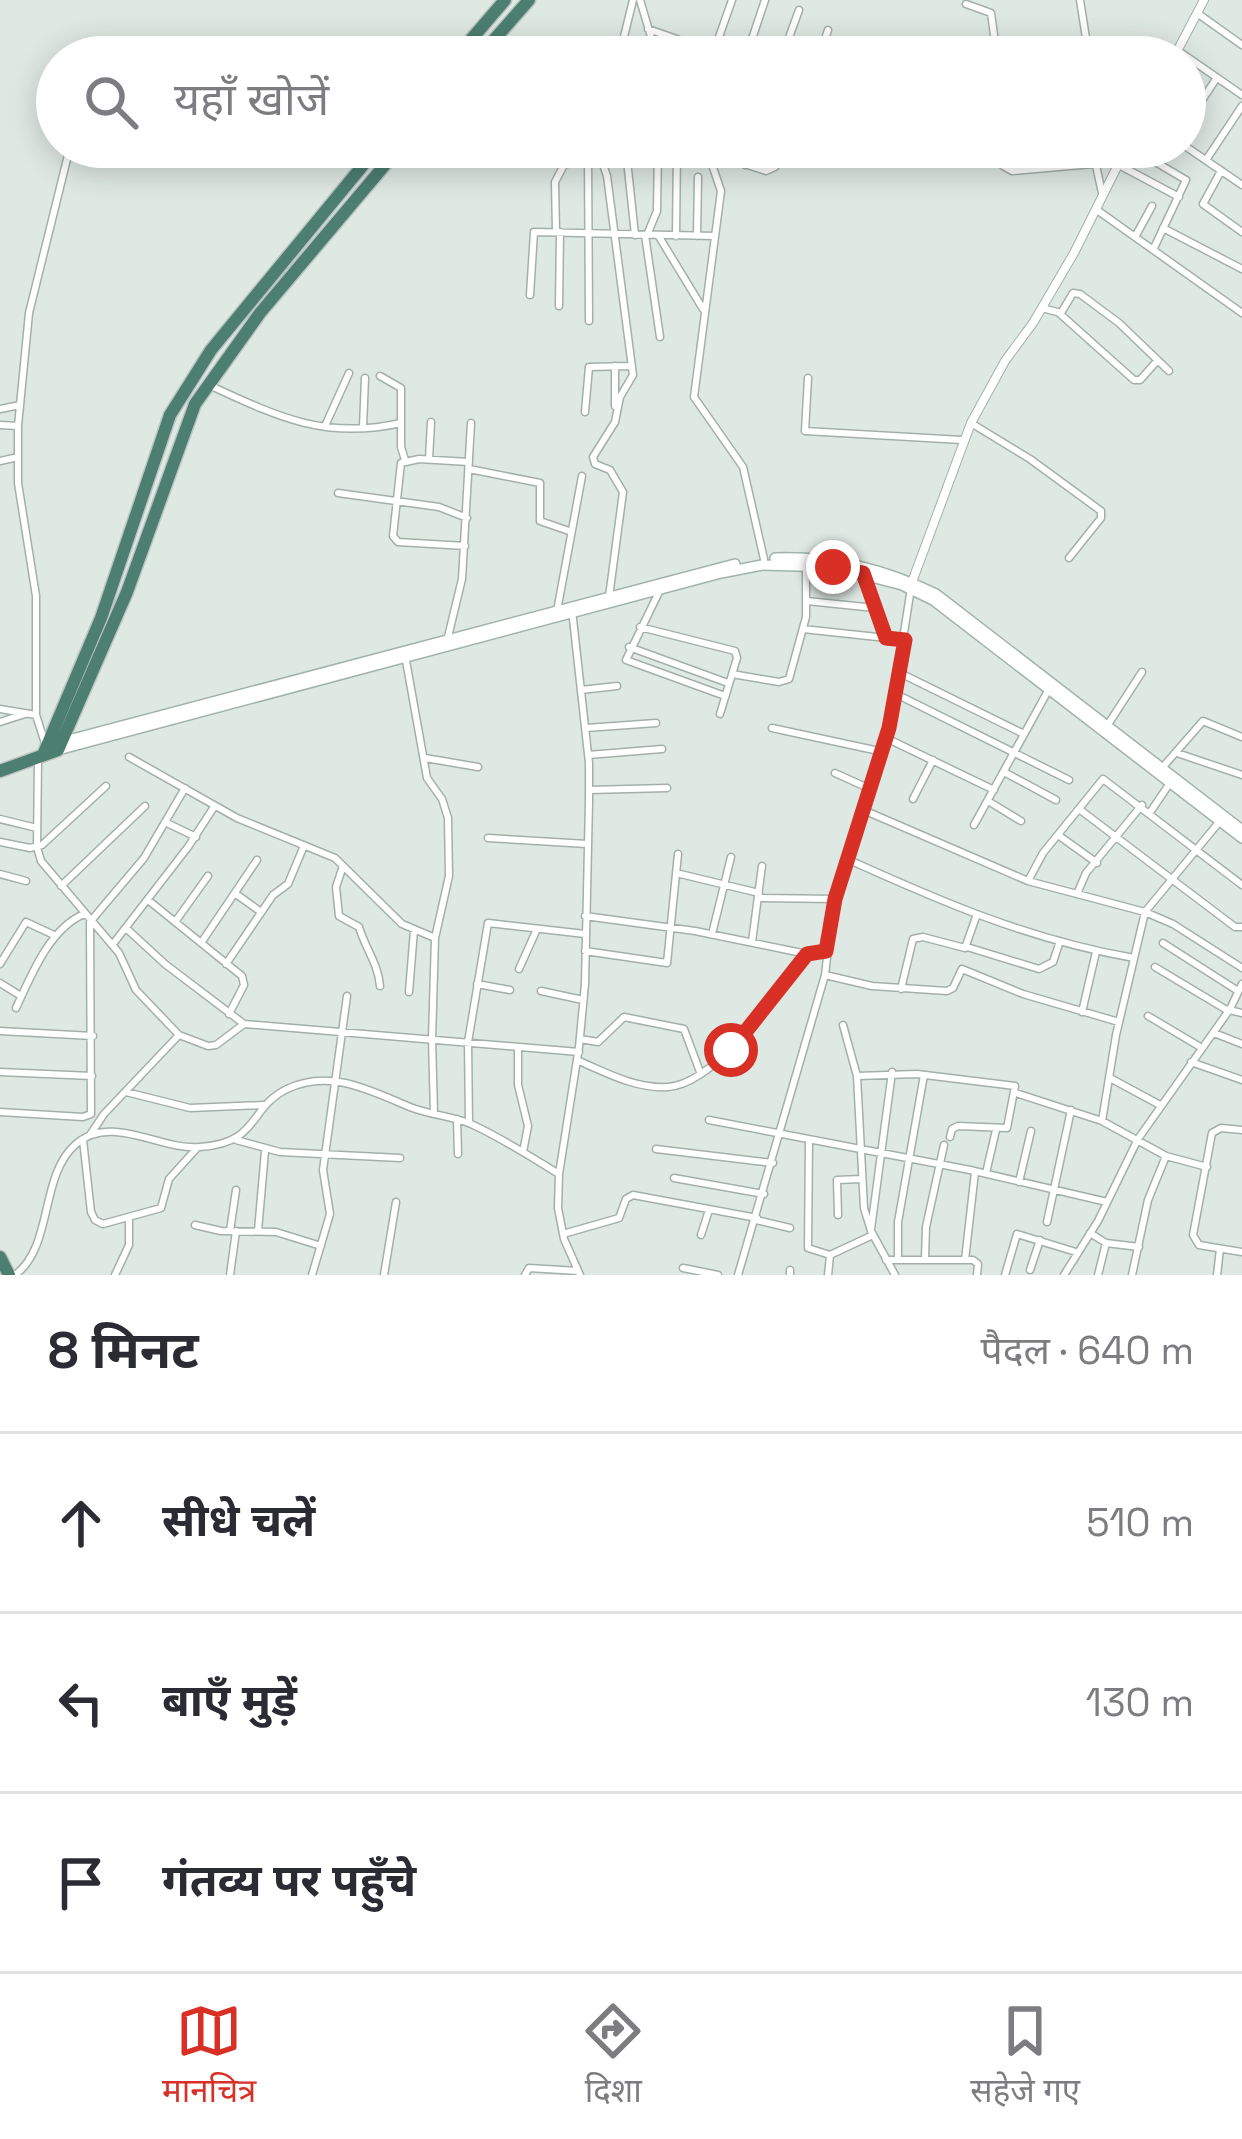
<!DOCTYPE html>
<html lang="hi">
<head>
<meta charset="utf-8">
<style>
	body { margin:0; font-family:"Space Grotesk","Noto Sans Devanagari",sans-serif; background:#f7f7f7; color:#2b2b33 }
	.stop { position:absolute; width:36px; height:36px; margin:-27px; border:9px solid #d93025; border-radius:50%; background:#fff }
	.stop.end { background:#d93025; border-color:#fff; box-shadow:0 3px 12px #0008 }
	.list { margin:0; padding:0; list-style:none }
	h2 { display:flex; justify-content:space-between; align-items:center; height:156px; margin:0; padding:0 48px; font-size:51px }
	h2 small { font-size:39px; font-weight:400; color:#7c7c81 }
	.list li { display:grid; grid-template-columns:78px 1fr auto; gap:36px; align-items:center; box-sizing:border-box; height:180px; padding:0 48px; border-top:3px solid #e1e1e2 }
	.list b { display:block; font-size:45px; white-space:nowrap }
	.list em { font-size:39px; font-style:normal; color:#7c7c81 }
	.icon { flex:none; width:66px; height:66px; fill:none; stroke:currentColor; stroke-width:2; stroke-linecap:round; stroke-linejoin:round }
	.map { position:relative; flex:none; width:1242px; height:1275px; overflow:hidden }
	.search { position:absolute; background:#fff; box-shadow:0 6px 30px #0003; left:36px; right:36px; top:36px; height:132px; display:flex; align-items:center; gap:30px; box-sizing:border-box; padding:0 42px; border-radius:66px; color:#7c7c81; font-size:45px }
	.sheet { height:696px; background:#fff }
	nav { display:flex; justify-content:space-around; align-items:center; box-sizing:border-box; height:168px; border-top:3px solid #e1e1e2; background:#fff; font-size:33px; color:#7c7c81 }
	nav a { display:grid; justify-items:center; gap:6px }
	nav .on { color:#d93025 }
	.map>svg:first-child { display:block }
</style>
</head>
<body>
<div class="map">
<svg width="1242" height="1275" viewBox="0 0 1242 1275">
	<rect width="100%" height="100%" fill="#dfe9e4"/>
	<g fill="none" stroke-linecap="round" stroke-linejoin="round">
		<g stroke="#a3b0aa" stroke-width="9">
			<path id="minor" d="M640 0 657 57
				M1080 0 1089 57
				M966 4 991 13 997 57
				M1197 13 1242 45
				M648 29 728 57
				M1177 50 1242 95
				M619 57 633 0
				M712 57 732 0
				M746 57 765 0
				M782 57 799 10
				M819 57 828 30
				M865 57 867 51
				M1185 126 1216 79
				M1185 146 1242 185
				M597 147 607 176 633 375 620 397 615 422 593 457 595 464 610 470 623 492 609 597
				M706 147 721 191 694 397 743 467 764 559
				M870 147 892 153
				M897 147 918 153
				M962 147 963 162
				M1002 147 1003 166 1012 171 1093 164
				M1092 147 1102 193
				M1130 147 1186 180 1153 250
				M708 152 766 171 775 167 787 147
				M588 155 589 321
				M627 160 635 235
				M1206 160 1242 106
				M830 163 835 147
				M745 165 751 147
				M1119 165 1179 197
				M1221 171 1203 204 1242 232
				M1097 210 1242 313
				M1163 228 1242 269
				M556 232 555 182 564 165 583 159 593 147
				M645 235 660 337
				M647 235 657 211 658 147
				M658 235 703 309
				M676 236 677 147
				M697 236 698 177
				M1135 237 1152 206
				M530 295 534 232 715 236
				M559 306 560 232
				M1042 308 1061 313 1073 293 1080 294 1119 323 1169 371
				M1059 313 1134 380H1140L1157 361
				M380 376 401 388V447L405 460
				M808 378 805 431 962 440
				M211 386C278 417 326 440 401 423
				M615 406V366
				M0 409 20 405
				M585 412 589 367 630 366
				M971 423 1030 459 1101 511V518L1069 558
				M0 425 18 426
				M325 426 349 373
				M363 427 365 378
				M429 459 431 422
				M0 461 18 457
				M469 469 540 483V521L569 531
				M338 493 439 507 467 518
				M465 546 398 542 393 536 401 463 419 459 469 462
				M864 577 886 637
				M660 590 626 660 725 696
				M807 601 875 608
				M572 610 589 763V801L585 984 579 1047 559 1174 558 1208 564 1239 580 1275
				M557 611 582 476
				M640 627 735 651 737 658 720 714
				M803 629 905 640
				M447 641 462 579 471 423
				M629 647 728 683
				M405 655 427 778 442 799 448 818 449 876 435 938 432 1039 434 1113
				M900 673 1024 734
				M732 674 779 682 789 679 806 617V564
				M581 690 617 686
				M896 694 1069 780
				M0 709 36 715
				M0 722 25 714
				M1107 726 1142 672
				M586 728 656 723
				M772 728 879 751
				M886 738 994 790
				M45 743 36 715V596L18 483V426L29 313 70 147
				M1177 753 1242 775
				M588 755 662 749
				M129 757 237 818 335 858 402 924 435 938
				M425 758 478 767
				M38 760 37 847 41 861 119 953 136 990 179 1035 208 1046 216 1045 244 1024
				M1162 768 1203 721 1242 737
				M1004 772 1056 800
				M835 773 868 788
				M589 790 667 788
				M913 799 933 760
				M988 801 1021 821
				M861 809 1028 881 1145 912 1173 924 1242 968
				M1079 809 1235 927H1242
				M1151 811 1170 783
				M0 819 37 828
				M167 823 196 837
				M974 825 1049 689
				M1058 835 1097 863
				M488 838 587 844
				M0 842 30 848 42 845 106 786
				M847 859C942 902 1030 940 1134 958
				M343 866 336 887 339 916 359 927C365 948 378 963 380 986
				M676 873 759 893
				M0 874 26 881
				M1028 881 1043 853 1103 779 1242 885
				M61 886 145 806
				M236 894 261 912
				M1077 894 1086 873 1142 805
				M758 898 835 899
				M148 900 242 976 244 985 229 1014
				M585 916 695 931 807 954 827 951
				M175 922 208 876
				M127 929 165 964 244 1024 579 1052
				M712 934 731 857
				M752 942 762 866
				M201 943 257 860
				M1163 943 1238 991
				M113 944 188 847 214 807
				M967 947 1039 969 1053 962 1060 941
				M585 951 667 963 678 854
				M0 964 26 922 56 936
				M226 964 273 895 288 884 303 848
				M1155 967 1225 1009 1242 1013
				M519 969 537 929
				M825 975 872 986 947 991 953 988 962 969 1023 994 1119 1022
				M0 983 21 996
				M477 984 510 990
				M901 989 913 939 923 937 965 948 976 917
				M541 991 583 1000
				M409 992 414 930
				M16 1008C31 976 49 929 84 914
				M1082 1012 1096 952
				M1148 1016 1202 1048
				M843 1025 857 1076 864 1208 871 1231 895 1275
				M0 1031 93 1036
				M1214 1033 1242 1044
				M580 1039 598 1042 624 1017 684 1029 700 1072
				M518 1047V1085L528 1126 523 1152
				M579 1061C607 1073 636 1089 668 1087 718 1083 778 992 807 954
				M1191 1062 1242 1080
				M0 1072 92 1076
				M857 1076 917 1074 1015 1086 1007 1128 958 1126 952 1129 950 1137
				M1110 1078 1160 1105
				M126 1092 190 1108 264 1105
				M1016 1093 1102 1121 1166 1156 1207 1167
				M0 1112 83 1117 91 1114 90 922 144 858 185 788
				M457 1119 458 1154
				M709 1120 970 1170 1107 1202
				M1102 1121 1116 1035 1145 912 1220 821
				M469 1123 468 1042 488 923 585 934
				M1242 1130 1221 1128 1212 1133 1193 1235 1199 1245 1242 1252
				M90 1135 104 1114 179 1035
				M83 1140 91 1212 95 1220 103 1224 161 1208 169 1179 197 1148
				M236 1140 280 1152 400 1158
				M809 1140 808 1248 830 1255 873 1235
				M656 1149 773 1163
				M986 1173 996 1130
				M674 1178 764 1194
				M1019 1182 1031 1131
				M838 1215 837 1180 861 1179
				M756 1220 790 1228
				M1047 1222 1071 1110
				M195 1225 221 1231 276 1232 321 1246
				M871 1229 892 1072
				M230 1231 236 1190
				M258 1231 265 1151
				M1090 1233 1106 1243 1139 1247
				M563 1234 619 1218 626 1199 633 1195 757 1218
				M701 1235 709 1210
				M898 1258V1222L924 1075
				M925 1258 926 1227 944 1145
				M886 1260H973L978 1264 977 1275
				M965 1260 975 1172
				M683 1268 718 1275
				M1030 1270 1040 1240
				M15 1275C54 1246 39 1176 76 1144 112 1113 161 1151 200 1147 260 1143 248 1108 287 1089 330 1068 371 1091 410 1107 430 1115 452 1116 471 1124 502 1138 531 1157 559 1174
				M115 1275 129 1245V1218
				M230 1275 236 1231
				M312 1275 330 1214 323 1170 347 996
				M384 1275 396 1202
				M525 1275 529 1268 578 1271
				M738 1275 825 975 833 905 889 728 911 588
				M790 1275V1270
				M828 1275 830 1255
				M1005 1275 1017 1234 1076 1252
				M1064 1275 1098 1221 1138 1139 1230 1009 1242 984
				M1098 1275 1106 1243
				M1132 1275 1148 1200 1166 1156
				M1217 1275 1220 1249"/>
		</g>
		<g stroke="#a3b0aa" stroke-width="10">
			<path id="tertiary" d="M1174 57 1204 0
				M912 582 971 423 1005 361 1033 323 1074 253 1127 147"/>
		</g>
		<g stroke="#9fb4ab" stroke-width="12">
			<path id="secondary" d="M775 558C833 556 884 569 936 594L1242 830
				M61 742 735 564
				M58 750 721 573 762 565 833 567 902 585 933 600 1242 838"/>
		</g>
		<g stroke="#bdc3c1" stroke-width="15">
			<path id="trunk" d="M456 57 505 0
				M479 57 529 0
				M43 755 101 618 170 415 211 350 378 147
				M0 771 58 750 127 592 195 404 260 313 400 147
				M0 1257 9 1275"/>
		</g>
		<use href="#minor" stroke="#fff" stroke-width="6"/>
		<use href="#tertiary" stroke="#fff" stroke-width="8"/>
		<use href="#secondary" stroke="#fff" stroke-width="9"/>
		<use href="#trunk" stroke="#4c7f70" stroke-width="12"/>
	</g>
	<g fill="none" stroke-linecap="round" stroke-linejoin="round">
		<path stroke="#d93025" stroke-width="15" d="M731 1050 807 954 826 951 835 899 889 728 905 640 886 638 863 573 833 567"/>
	</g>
</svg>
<div class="stop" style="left:731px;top:1050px"></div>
<div class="stop end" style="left:833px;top:567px"></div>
<div class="search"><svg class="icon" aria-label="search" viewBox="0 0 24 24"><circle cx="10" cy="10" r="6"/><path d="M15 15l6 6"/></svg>यहाँ खोजें</div>
</div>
<section class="sheet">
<h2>8 मिनट<small>पैदल · 640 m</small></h2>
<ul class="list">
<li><svg class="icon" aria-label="ahead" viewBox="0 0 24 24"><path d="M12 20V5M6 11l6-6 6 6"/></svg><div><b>सीधे चलें</b></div><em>510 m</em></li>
<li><svg class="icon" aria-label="left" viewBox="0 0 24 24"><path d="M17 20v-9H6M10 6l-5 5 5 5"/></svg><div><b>बाएँ मुड़ें</b></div><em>130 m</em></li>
<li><svg class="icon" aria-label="arrive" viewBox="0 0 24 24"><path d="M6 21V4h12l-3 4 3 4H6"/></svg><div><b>गंतव्य पर पहुँचे</b></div></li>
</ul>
</section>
<nav>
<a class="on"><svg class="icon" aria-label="map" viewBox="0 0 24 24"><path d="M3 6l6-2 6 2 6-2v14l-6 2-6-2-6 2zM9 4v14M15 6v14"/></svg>मानचित्र</a>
<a><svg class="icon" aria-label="directions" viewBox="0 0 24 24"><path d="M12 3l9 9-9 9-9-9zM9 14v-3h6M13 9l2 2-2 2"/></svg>दिशा</a>
<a><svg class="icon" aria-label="saved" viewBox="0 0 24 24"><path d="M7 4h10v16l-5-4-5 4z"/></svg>सहेजे गए</a>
</nav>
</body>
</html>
